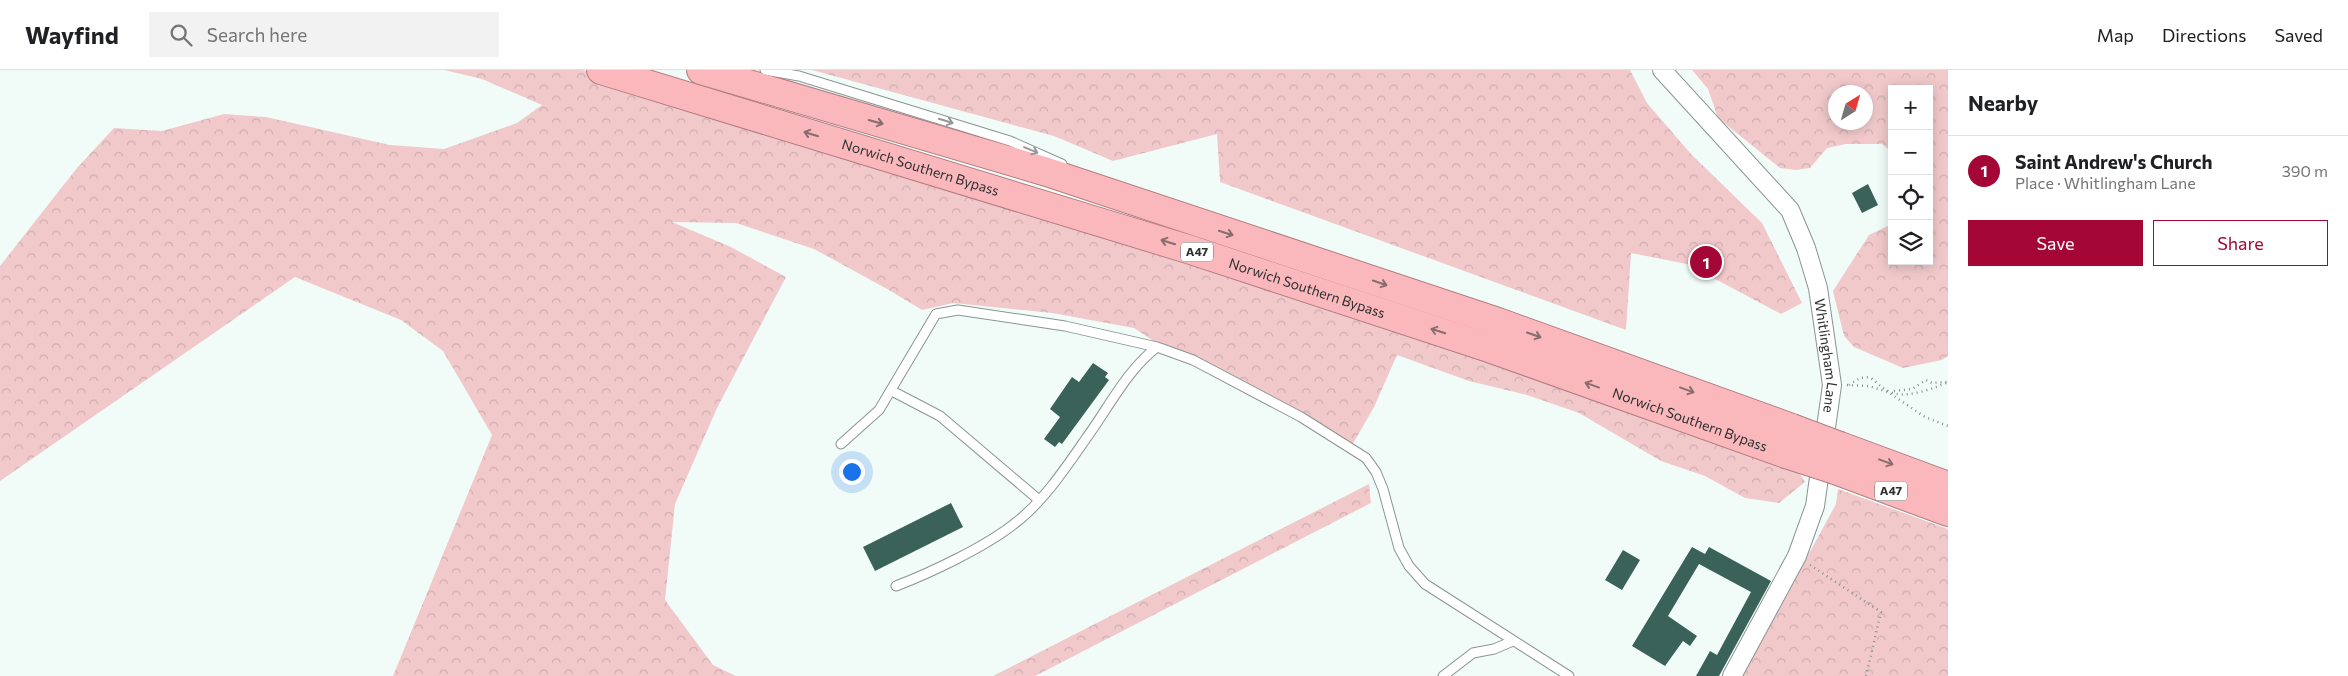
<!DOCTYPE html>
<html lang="en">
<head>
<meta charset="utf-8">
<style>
	body { margin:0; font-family:Commissioner,sans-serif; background:#f2f2f2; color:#202124 }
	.controls { position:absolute; right:15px; top:15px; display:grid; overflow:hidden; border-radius:0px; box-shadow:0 2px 12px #0003 }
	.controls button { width:45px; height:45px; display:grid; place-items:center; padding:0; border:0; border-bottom:1px solid #e0e0e0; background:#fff; color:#202124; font:25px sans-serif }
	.compass { position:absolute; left:1828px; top:15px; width:45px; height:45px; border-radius:50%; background:#fff; box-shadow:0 2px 12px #0003; rotate:37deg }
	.you { position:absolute; left:851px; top:401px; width:18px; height:18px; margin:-12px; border:4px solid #fff; border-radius:50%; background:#1a73e8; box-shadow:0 0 0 8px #1a73e833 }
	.badge { display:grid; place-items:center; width:32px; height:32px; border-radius:50%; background:#a40735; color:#fff; font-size:16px; font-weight:700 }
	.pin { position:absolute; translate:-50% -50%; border:2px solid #fff; box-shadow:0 1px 5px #0006 }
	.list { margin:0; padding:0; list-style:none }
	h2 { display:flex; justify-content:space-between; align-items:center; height:65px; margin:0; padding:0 20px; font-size:21px }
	h2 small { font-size:16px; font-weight:400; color:#757577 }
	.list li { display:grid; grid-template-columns:32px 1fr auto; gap:15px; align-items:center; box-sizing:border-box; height:70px; padding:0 20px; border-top:1px solid #e0e0e0 }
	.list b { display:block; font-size:19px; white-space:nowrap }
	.list p { margin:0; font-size:16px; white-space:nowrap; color:#757577 }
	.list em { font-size:16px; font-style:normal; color:#757577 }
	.actions { display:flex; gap:10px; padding:15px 20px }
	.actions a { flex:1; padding:11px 0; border:1px solid #a40735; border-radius:0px; text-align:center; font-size:18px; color:#a40735 }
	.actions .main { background:#a40735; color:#fff }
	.icon { flex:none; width:28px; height:28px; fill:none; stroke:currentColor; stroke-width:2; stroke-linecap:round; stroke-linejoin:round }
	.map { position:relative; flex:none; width:1948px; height:606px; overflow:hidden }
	header { display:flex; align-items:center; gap:30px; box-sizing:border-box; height:70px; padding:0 25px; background:#fff; border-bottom:1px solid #e0e0e0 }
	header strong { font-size:24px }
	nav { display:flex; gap:28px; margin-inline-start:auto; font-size:18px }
	.search { width:350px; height:45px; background:#f2f2f2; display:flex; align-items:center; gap:12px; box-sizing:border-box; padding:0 18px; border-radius:0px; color:#757577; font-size:19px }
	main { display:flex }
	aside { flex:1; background:#fff }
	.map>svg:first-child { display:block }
</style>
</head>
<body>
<header>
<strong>Wayfind</strong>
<div class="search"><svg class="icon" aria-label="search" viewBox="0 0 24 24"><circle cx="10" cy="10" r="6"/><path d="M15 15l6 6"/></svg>Search here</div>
<nav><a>Map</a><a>Directions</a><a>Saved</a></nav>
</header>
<main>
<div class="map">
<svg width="1948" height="606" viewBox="0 0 1948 606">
	<defs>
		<pattern id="forest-crowns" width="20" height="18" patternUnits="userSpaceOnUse" patternTransform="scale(1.25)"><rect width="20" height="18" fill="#f1c9cb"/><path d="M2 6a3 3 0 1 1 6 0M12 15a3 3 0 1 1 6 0" fill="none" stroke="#cfadaf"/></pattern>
	</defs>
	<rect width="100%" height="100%" fill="#f1fcf9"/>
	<path fill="url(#forest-crowns)" fill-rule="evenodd" d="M444 0H582L1190 185 1791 390 1805 412 1779 433 1745 428 1705 406 1661 391 1579 343 1527 325 1469 311 1397 285 1374 337 1351 377 1170 282 1134 258 1052 243 953 233 922 240 889 220 814 179 736 153 672 152 731 177 786 207 717 338 675 434 665 530 713 595 736 606H393L492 365 443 281 401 250 295 207 0 411V196L77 98 114 58 162 61 224 44 266 47 390 75 444 79 517 53 542 35 482 9Z
		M812 0H1630L1647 33 1691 84 1762 153 1802 233 1781 244 1687 194 1631 183 1626 260 1220 112 1217 64 1113 91 1054 66Z
		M1692 0H1948V286L1942 290 1903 298 1854 277 1844 266 1833 221 1869 165 1892 154V191H1929V19H1892V82L1882 74H1846L1827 78 1810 98 1796 100 1780 98 1718 48 1708 19ZM1836 22H1866V52H1836Z
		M1369 414 1371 433 1035 606H993Z
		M1838 419 1948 459V606H1738L1812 478 1836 434Z"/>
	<path fill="#3b6259" d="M1868 114 1878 135 1862 143 1852 123Z
		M1093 293 1108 303 1105 307 1109 310 1062 374 1059 372 1055 377 1044 369 1060 347 1050 339 1072 307 1079 312Z
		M951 433 963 457 875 501 863 477Z
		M1692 477 1705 484 1709 477 1771 511 1719 606H1696L1710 581 1717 585 1751 522 1699 494 1668 546 1697 566 1690 576 1683 571 1665 596 1632 576Z
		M1623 480 1640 490 1622 520 1605 510Z"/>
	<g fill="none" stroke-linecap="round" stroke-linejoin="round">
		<g stroke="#8a9592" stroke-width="11">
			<path id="service" d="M765 0 799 6 1010 71 1062 94
				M892 321 940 346 1039 430
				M841 374 879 340 936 244 958 240 1065 256 1157 277
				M896 516C930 503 985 477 1014 454 1042 433 1065 399 1085 370 1108 339 1126 301 1157 277L1193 290 1301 347 1366 388 1376 402 1383 419 1399 478 1409 496 1425 514 1569 606
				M1443 606 1473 583 1494 579 1513 571"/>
		</g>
		<g stroke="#8a9592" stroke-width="20">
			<g id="minor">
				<path id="s1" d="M1662 0 1790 140 1806 178 1818 218 1832 315 1815 436 1797 486 1732 606"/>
			</g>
		</g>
		<g stroke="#b27d80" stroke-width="30">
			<g id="trunk">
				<path id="s2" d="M601 0 1191 180 1489 278 1786 384"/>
				<path d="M701 0 1047 102 1498 252 1792 358"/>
				<path d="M1840 376 1948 416"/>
				<path d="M1835 400 1948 442"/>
			</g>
		</g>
		<path stroke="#8a918f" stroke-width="2.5" stroke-dasharray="1 4" stroke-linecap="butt" d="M1847 315 1869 316 1888 322 1925 347 1948 356
			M1849 315 1860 308 1869 307C1876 311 1881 318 1888 321 1903 330 1933 319 1948 312
			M1894 321 1912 319 1926 310 1932 313 1947 312
			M1810 495 1881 542 1866 606"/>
		<use href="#service" stroke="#fff" stroke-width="9"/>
		<use href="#minor" stroke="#fff" stroke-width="18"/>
		<use href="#trunk" stroke="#fbb8bc" stroke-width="28"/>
		<g stroke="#b27d80" stroke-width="30" stroke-linecap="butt">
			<path id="trunk-bridge" d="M1792 358 1840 376
				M1786 384 1835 400"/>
		</g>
		<use href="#trunk-bridge" stroke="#fbb8bc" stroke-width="28"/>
	</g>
	<defs><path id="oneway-shaft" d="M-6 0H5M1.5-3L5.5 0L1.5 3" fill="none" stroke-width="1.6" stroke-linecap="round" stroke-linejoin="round" transform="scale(1.25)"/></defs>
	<g stroke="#969897">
		<use href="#oneway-shaft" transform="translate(946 51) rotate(17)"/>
		<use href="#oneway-shaft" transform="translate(1031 80) rotate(23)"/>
	</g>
	<g stroke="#896d6e">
		<use href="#oneway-shaft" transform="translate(876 52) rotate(16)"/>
		<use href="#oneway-shaft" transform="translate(811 64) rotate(-163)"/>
		<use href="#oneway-shaft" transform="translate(1226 163) rotate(18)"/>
		<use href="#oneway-shaft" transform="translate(1168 172) rotate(-163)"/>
		<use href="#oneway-shaft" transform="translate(1380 213) rotate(19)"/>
		<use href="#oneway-shaft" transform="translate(1438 261) rotate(-162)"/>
		<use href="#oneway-shaft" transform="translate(1534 265) rotate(19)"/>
		<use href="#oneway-shaft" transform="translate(1592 315) rotate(-160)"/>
		<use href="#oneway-shaft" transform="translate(1687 320) rotate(20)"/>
		<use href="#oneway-shaft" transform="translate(1886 392) rotate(20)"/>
	</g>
	<g text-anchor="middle" stroke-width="5" stroke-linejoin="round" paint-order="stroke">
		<g fill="#fff" stroke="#6b6e6d" stroke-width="1">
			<rect x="1181" y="172.5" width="32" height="19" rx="4"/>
			<rect x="1875" y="411.5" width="32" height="19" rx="4"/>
		</g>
		<g font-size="12" font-weight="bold" fill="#2c302f">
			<text x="1197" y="186">A47</text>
			<text x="1891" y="425">A47</text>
		</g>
		<g font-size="14" fill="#2c302f" stroke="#fff">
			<text dy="5" stroke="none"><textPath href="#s2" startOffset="334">Norwich Southern Bypass</textPath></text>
			<text dy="5" stroke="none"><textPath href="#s2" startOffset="739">Norwich Southern Bypass</textPath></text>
			<text dy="5" stroke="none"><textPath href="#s1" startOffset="341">Whitlingham Lane</textPath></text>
			<text dy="5" stroke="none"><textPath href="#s2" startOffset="1144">Norwich Southern Bypass</textPath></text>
		</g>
	</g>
</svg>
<div class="controls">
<button>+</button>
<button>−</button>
<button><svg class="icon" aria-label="locate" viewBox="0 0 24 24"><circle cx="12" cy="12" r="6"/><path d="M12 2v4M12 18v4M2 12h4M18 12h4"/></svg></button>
<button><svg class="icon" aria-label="layers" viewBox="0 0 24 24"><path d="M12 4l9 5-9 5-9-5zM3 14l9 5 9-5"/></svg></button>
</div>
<svg class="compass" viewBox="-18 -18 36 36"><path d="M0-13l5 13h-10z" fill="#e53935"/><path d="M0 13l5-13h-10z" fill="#757577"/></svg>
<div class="you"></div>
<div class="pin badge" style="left:1706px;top:192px">1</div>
</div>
<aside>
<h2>Nearby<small></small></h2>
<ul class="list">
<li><span class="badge">1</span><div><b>Saint Andrew's Church</b><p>Place · Whitlingham Lane</p></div><em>390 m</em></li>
</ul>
<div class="actions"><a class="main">Save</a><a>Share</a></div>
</aside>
</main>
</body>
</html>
